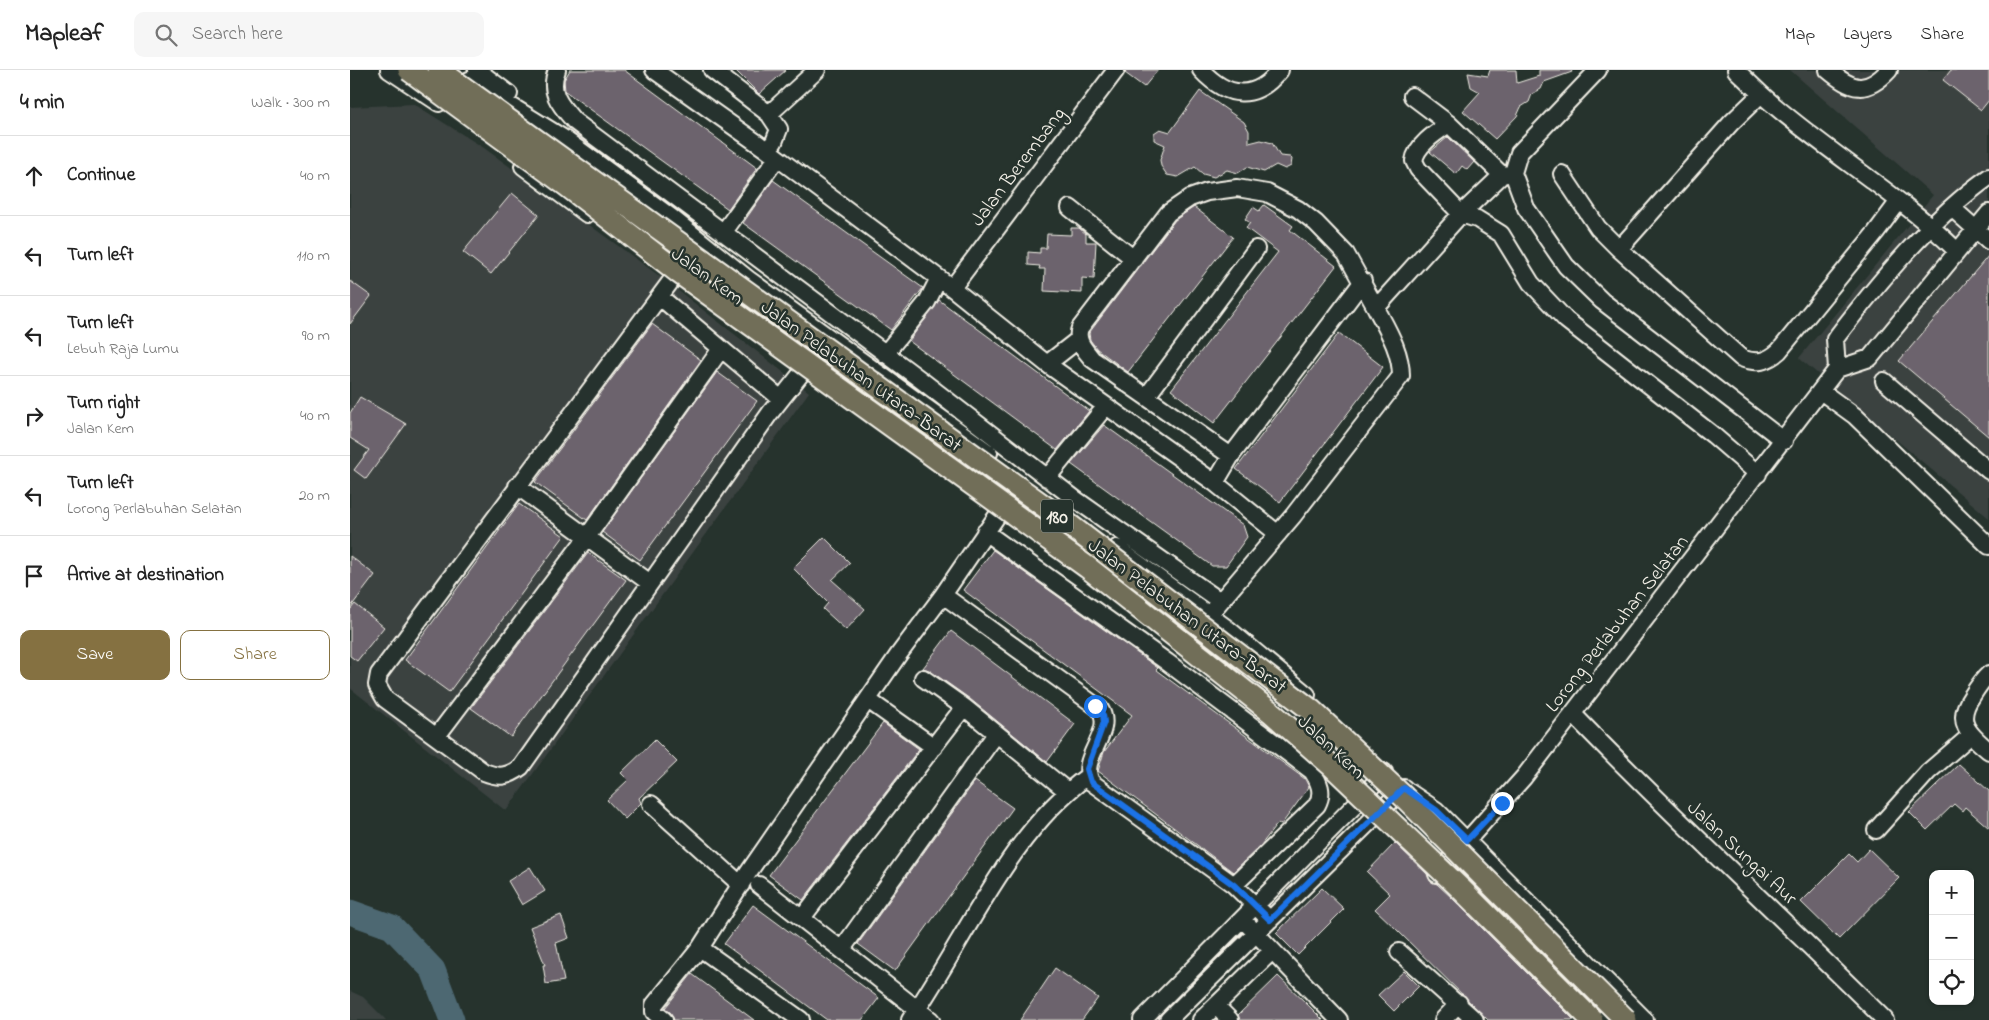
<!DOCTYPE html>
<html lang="en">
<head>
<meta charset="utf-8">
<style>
	body { margin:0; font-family:"Indie Flower",sans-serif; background:#f6f6f6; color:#222 }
	.controls { position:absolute; right:15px; bottom:15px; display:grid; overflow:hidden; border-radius:10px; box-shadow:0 1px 4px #0004 }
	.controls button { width:45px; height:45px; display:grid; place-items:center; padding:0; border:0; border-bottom:1px solid #e0e0e0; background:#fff; color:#222; font:25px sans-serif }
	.stop { position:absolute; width:15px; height:15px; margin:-11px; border:4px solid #1a73e8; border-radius:50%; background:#fff }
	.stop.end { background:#1a73e8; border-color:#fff; box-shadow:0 1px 5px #0008 }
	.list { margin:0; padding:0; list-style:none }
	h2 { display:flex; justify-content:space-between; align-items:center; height:65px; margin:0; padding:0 20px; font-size:21px }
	h2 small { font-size:16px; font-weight:400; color:#767676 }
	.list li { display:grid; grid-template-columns:32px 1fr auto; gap:15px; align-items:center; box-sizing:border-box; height:80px; padding:0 20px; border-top:1px solid #e0e0e0 }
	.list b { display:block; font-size:19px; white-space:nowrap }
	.list p { margin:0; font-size:16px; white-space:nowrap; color:#767676 }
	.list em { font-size:16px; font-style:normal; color:#767676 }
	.actions { display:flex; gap:10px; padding:15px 20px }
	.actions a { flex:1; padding:11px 0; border:1px solid #857141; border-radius:10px; text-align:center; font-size:18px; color:#857141 }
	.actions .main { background:#857141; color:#fff }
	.icon { flex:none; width:28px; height:28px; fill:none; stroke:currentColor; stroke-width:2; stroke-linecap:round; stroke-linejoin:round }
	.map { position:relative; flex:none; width:1639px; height:950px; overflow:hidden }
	header { display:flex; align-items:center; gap:30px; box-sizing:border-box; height:70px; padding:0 25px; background:#fff; border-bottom:1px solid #e0e0e0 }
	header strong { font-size:24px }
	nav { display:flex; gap:28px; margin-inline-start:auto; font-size:18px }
	.search { width:350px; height:45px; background:#f6f6f6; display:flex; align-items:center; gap:12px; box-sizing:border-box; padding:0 18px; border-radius:10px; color:#767676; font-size:19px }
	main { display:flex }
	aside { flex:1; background:#fff }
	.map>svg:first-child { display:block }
</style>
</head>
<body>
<header>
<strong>Mapleaf</strong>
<div class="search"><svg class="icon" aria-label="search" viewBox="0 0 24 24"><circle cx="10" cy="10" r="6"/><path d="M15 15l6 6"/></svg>Search here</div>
<nav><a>Map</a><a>Layers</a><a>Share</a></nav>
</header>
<main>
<aside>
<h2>4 min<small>Walk · 300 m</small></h2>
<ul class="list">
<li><svg class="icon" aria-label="ahead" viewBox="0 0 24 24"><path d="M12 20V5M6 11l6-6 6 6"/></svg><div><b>Continue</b></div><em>40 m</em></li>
<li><svg class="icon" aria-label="left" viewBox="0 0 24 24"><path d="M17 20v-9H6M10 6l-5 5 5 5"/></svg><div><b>Turn left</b></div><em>110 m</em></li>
<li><svg class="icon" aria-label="left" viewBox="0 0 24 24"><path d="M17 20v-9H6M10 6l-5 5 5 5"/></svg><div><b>Turn left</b><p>Lebuh Raja Lumu</p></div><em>90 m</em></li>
<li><svg class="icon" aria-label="right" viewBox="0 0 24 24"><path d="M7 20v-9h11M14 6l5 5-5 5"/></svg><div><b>Turn right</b><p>Jalan Kem</p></div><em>40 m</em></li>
<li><svg class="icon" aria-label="left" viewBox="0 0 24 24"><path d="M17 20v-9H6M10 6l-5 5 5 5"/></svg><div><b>Turn left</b><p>Lorong Perlabuhan Selatan</p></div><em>20 m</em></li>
<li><svg class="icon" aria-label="arrive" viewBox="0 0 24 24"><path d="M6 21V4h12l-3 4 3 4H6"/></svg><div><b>Arrive at destination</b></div></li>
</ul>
<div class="actions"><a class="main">Save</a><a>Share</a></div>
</aside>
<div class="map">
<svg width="1639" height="950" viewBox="0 0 1639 950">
	<rect width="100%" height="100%" fill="#26332d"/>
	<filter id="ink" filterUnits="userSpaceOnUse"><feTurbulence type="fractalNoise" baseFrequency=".02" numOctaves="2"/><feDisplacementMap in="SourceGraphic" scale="10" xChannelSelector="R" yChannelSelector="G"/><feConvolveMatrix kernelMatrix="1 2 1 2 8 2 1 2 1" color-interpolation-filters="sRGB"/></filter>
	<g filter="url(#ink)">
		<path fill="#3b4240" d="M1440 0H1639V448L1449 288 1583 125Z
			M64 34 134 78 308 205 459 322 156 741 0 618V37Z
			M0 921 13 927 36 950H0Z"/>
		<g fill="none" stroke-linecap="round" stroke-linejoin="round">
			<path stroke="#4d6872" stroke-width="25" d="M0 842 42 857 83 900 102 950"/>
		</g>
		<path fill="#6c646d" stroke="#f4f1e8" d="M220 0H274L407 98 378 139 215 21 214 10Z
			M385 0H436L409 24Z
			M776 0H808L794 17 775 3Z
			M1140 0H1166L1167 13 1189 6V0H1221L1222 2 1194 12 1191 19 1182 24 1179 32 1171 37 1167 46 1145 69 1113 41 1130 22 1121 17 1118 3 1138 6Z
			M1601 0H1639V30L1631 40 1593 10Z
			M850 21 894 52 899 61V73L911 70 922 73 930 86 940 87 942 89 941 96 935 99 926 95 914 102 897 97 888 103 877 100 864 107 853 104 845 97 828 107 817 105 811 96 810 90 815 75 804 70V63L810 59 820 62Z
			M1098 67 1124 92 1117 100 1112 96 1106 104 1080 82Z
			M423 110 573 218 541 260 393 153Z
			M162 123 189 145 141 204 113 182Z
			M914 135 943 156 940 160 986 196 864 353 821 320 928 182 896 158 900 153 895 149 903 137 909 141Z
			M844 137 883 167 778 302 747 279 740 270 739 263 825 150Z
			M721 158H729L736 164V172H746L744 209 732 208V223L694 221 695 199H689L690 196 678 195V182L690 183V178H696L697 164 721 165Z
			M1639 185V367L1549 291Z
			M0 211 21 226 0 254Z
			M589 230 739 341 707 380 559 271Z
			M302 254 351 290 237 450 185 412Z
			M989 263 1033 297 930 432 886 399Z
			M367 302 407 331 290 490 252 462Z
			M10 327 56 354 16 409 4 400 19 380 0 368V343Z
			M754 355 893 455 897 467 876 496H862L721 394Z
			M169 434 214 466 99 622 55 590Z
			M474 467 500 493 482 510 515 539 496 560 473 539 478 533 443 498Z
			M643 480 808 598 806 600 955 709 959 717 931 755 928 753 911 775 883 802 748 701 754 682 782 645 613 520Z
			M238 483 276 510 161 667 121 638Z
			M0 486 25 505 0 538Z
			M5 534 34 557 7 591 0 586V540Z
			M601 561 725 654 697 692 620 629 579 600 573 598Z
			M533 653 569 679 453 830 419 805Z
			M305 670 327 692 289 728 291 733 275 749 257 730 278 710 271 703Z
			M1609 694 1639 721V758L1615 737 1612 741 1604 734 1577 760 1559 742Z
			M625 711 663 738 545 901 508 874Z
			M1045 773 1077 804 1080 811 1087 814 1101 827 1224 950H1138L1044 857 1025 839 1040 824 1017 802Z
			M1519 779 1549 808 1489 869 1451 832 1499 784 1507 792Z
			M180 797 195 821 172 835 158 811Z
			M972 818 994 839 948 885 926 863Z
			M403 835 529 928 512 950H477L374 874Z
			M211 845 219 868 206 873 214 911 196 914 193 895H195L180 857Z
			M705 898 748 928 732 950H670Z
			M1054 901 1069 916 1044 941 1028 925Z
			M342 904 404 950H324L321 943 315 938Z
			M928 906 956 933 973 950H890L888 945Z"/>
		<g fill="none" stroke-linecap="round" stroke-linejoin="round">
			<g stroke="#f4f1e8" stroke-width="20">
				<path id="minor" d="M39 0 89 33
					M127 0 159 24
					M207 0C198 22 210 35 224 51L571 310 725 429 870 531
					M304 0 417 80 602 218 697 294 865 413 928 464
					M362 0 419 44
					M851 0C877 28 905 32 930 0
					M1248 0 1169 83 1163 103 1176 138 1216 196 1252 231 1434 371
					M1386 0 1411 24
					M1478 0C1502 20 1516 25 1539 0
					M119 10 213 68 322 148 398 209 639 383
					M1062 26 1099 54 1152 105
					M1099 54C1087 62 1066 75 1064 91L1068 99 1111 144 1127 149 1151 164 1181 213 1216 250 1363 365 1408 404
					M417 80 424 72 429 59 419 44 467 0
					M173 96 237 144
					M1212 104 1248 158 1269 179 1381 53 1411 24C1473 80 1547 122 1607 181
					M720 138 784 189
					M1602 138 1639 171
					M373 163 427 88
					M1269 179 1391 288C1407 294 1417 292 1429 281L1526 162 1549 131
					M324 207 29 604 27 615 35 629 134 702C149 708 158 707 171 697L420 343 454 300
					M602 218 766 0
					M310 227 431 329
					M535 284 577 232 588 210
					M697 294 729 269
					M1487 299 1485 269C1527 214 1582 147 1639 107
					M1534 311 1639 401
					M1472 322 1505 346 1639 476
					M797 326 906 179
					M881 386 742 289C735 280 725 270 730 258L818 143 840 128 857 122 887 118 917 123 948 139 966 153 996 184 1026 238
					M697 408 756 336
					M865 413 881 386 1013 211
					M167 416 300 513
					M649 443 593 525 750 639C765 663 728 687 741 712L884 815 920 850
					M635 462 817 592 962 701C969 712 974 722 967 735L884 815
					M767 478 878 559 957 625
					M863 540 943 446 1051 306C1051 281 1037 259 1026 238L1111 144 1152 105 1163 103
					M1639 604C1632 610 1627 618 1622 626 1604 652 1619 664 1639 681
					M573 608 614 637 717 721
					M518 630 584 677
					M1223 644C1324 749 1432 847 1535 950
					M87 666 237 467 371 279
					M1056 720 1086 740 1295 950
					M301 734 391 815
					M1526 760 1578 702 1621 665
					M1087 804 1174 707 1487 299 1520 288 1639 143
					M409 815 581 950
					M452 848 614 637
					M899 856 989 950
					M350 878 451 950
					M492 879 646 664
					M1049 882 1125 950
					M866 936 880 950
					M314 950 304 942V935L350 878 398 803 549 584 593 525
					M560 950C614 872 660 761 738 706
					M792 950 1009 731 1034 702
					M818 950 1054 718
					M851 950 922 881
					M1093 950 1109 933"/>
			</g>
			<use href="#minor" stroke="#26332d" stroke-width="16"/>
			<g stroke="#f4f1e8" stroke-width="25" stroke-linecap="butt">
				<path id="major-bridge" d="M59 0 216 115 328 202 737 497 921 642 982 696 1110 818 1242 950
					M89 0 705 444 961 640 1054 727 1276 950"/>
			</g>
			<use href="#major-bridge" stroke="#716e59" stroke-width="21"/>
		</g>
	</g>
	<g fill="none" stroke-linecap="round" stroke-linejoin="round" filter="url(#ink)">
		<path stroke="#1a73e8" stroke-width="6" d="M745 636 753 645 754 652 737 699 741 712 884 815 920 850 1054 718 1086 740 1117 770 1152 733"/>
	</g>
	<g text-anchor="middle" stroke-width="5" stroke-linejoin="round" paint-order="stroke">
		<rect fill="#26332d" stroke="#b6b8b0" stroke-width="1" x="691" y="429.5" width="32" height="33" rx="4"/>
		<g font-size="19" font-weight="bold" fill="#f4f1e8">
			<text x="707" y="453">180</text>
		</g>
		<g font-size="20" fill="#f4f1e8" stroke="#26332d">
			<text transform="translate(667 96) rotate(-53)" y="7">Jalan Berembang</text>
			<text transform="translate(358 205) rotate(36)" y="7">Jalan Kem</text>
			<text transform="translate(512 305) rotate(36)" y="7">Jalan Pelabuhan Utara-Barat</text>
			<text transform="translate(838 545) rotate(37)" y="7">Jalan Pelabuhan Utara-Barat</text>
			<text transform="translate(1266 553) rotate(-52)" y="7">Lorong Perlabuhan Selatan</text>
			<text transform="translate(982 676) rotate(43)" y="7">Jalan Kem</text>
			<text transform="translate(1393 782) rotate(43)" y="7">Jalan Sungai Aur</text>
		</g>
	</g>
</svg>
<div class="controls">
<button>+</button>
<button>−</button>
<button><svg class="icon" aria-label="locate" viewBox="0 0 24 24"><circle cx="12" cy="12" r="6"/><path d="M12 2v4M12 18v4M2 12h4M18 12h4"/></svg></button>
</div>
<div class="stop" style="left:745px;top:636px"></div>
<div class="stop end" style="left:1152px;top:733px"></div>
</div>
</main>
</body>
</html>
